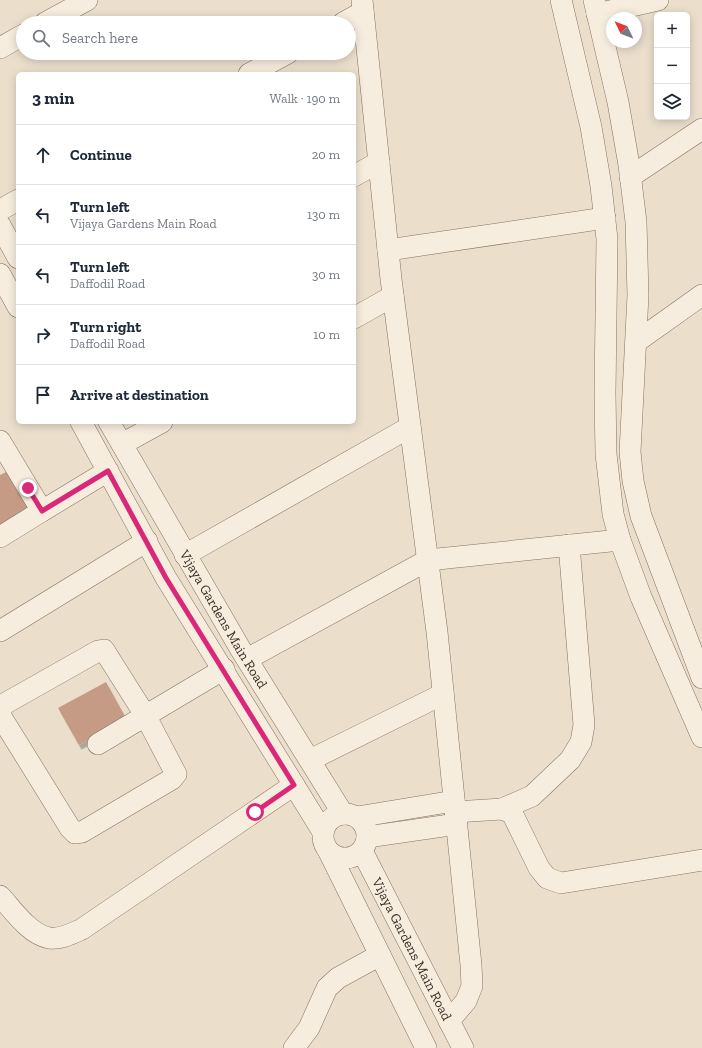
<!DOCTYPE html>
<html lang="en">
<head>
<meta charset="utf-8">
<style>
	body { margin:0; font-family:"Zilla Slab",serif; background:#f6f6f7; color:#1f2937 }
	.controls { position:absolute; right:12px; top:12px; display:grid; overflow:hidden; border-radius:6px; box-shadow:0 2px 10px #0003 }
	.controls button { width:36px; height:36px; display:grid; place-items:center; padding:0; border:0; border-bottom:1px solid #e0e1e3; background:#fff; color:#1f2937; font:20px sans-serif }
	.compass { position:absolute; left:606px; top:12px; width:36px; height:36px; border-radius:50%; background:#fff; box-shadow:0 2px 10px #0003; rotate:313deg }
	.stop { position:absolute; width:12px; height:12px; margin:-9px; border:3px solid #db2777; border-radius:50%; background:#fff }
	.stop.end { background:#db2777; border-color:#fff; box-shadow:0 1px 4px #0008 }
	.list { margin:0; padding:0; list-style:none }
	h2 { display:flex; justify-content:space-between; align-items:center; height:52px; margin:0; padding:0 16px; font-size:17px }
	h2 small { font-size:13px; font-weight:400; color:#747a83 }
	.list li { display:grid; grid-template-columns:26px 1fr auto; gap:12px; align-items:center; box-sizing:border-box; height:60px; padding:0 16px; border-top:1px solid #e0e1e3 }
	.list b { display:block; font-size:15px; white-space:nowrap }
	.list p { margin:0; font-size:13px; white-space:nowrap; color:#747a83 }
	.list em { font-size:13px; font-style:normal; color:#747a83 }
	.icon { flex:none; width:22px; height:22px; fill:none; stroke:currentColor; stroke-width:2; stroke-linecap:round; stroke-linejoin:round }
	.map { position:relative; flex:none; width:702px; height:1048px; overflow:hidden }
	.search { position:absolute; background:#fff; box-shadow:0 2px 10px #0003; left:16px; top:16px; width:340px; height:44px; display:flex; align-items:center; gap:10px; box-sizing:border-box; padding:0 14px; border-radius:22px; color:#747a83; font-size:15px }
	.panel { position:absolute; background:#fff; box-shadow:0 2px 10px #0003; left:16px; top:72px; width:340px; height:352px; border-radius:6px }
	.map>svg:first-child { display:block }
</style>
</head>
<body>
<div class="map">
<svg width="702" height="1048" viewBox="0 0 702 1048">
	<defs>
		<filter id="shadow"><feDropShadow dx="2.5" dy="4.5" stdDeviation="0" flood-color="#0004"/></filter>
	</defs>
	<rect width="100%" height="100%" fill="#ebdfcc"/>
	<path fill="#c59b86" filter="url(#shadow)" d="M8 471 35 512 0 531V475Z
		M106 682 127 720 79 745 58 708Z"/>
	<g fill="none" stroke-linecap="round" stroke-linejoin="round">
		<g stroke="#877261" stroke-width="22">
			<g id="minor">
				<path d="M362 0 391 279 437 632 471 965 472 986 466 1001 449 1021"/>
				<path d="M561 0 591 127 601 186 607 239 605 394 606 454 613 514 620 540 641 597 702 737"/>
				<path d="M594 0 618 102 629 165 636 222 638 295 630 452 633 481 641 516 702 678"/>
				<path d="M597 14 658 0"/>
				<path d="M45 23 87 0"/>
				<path d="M343 23 363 12"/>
				<path d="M0 48 23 35"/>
				<path d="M249 74 288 53"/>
				<path d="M354 176 379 162"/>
				<path d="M630 177 702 129"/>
				<path d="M0 210 18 200"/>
				<path d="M0 225 18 258"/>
				<path d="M388 250 605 218"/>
				<path d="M0 274 18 307"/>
				<path d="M354 318 393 296"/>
				<path d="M636 342 702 295"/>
				<path d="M81 422 166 578 323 832"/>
				<path id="s1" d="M109 422 241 650 343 814"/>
				<path d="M0 441 42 511 108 471"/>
				<path d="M122 444 162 422"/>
				<path d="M0 537 42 511"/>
				<path d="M185 555 410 427"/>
				<path d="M0 631 147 541"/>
				<path d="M104 650 145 715 176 774 172 779 82 832 75 833 70 828 0 715 1 708 6 703 98 651Z"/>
				<path d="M247 659 428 560 620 540"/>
				<path d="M98 744 224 669"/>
				<path d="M310 760 443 694"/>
				<path d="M502 809 532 796 570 760 581 742 584 725 569 545"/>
				<path d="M455 812 502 809 512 813 539 868 547 878 561 883 702 860"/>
				<circle cx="345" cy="836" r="22"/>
				<path d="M357 817 454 801"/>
				<path d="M367 837 457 824"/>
				<path id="s2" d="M362 851 463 1048"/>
				<path d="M329 852 426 1048"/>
				<path d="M0 896C13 910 29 934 49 938 60 940 73 933 82 929L294 785"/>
				<path d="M294 1048 309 1028 327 988 338 978 380 955"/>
			</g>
		</g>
		<use href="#minor" stroke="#f6edde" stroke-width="21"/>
	</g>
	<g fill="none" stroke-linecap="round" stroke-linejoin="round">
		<path stroke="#db2777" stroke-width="5" d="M28 488 42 511 108 471 166 578 294 785 255 812"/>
	</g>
	<g text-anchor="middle" stroke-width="3" stroke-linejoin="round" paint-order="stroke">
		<g font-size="14" fill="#392c23" stroke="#f3eadb">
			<text dy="5" stroke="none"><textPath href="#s1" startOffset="228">Vijaya Gardens Main Road</textPath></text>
			<text dy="5" stroke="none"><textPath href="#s2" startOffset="110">Vijaya Gardens Main Road</textPath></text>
		</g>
	</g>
</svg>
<div class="controls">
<button>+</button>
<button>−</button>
<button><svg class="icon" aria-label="layers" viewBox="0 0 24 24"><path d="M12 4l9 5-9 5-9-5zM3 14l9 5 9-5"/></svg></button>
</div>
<svg class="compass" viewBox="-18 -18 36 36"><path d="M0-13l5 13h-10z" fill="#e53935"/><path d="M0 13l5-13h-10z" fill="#747a83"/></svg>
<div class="stop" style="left:255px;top:812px"></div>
<div class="stop end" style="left:28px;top:488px"></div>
<div class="search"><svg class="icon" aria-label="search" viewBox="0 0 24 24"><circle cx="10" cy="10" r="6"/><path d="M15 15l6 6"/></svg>Search here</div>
<section class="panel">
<h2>3 min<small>Walk · 190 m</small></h2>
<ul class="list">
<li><svg class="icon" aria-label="ahead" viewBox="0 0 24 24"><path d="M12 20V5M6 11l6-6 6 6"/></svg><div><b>Continue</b></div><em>20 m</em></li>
<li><svg class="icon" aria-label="left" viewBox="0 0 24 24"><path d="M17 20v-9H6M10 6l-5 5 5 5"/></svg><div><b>Turn left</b><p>Vijaya Gardens Main Road</p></div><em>130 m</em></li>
<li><svg class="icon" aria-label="left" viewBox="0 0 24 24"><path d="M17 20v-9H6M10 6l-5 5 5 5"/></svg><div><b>Turn left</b><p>Daffodil Road</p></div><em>30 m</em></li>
<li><svg class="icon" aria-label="right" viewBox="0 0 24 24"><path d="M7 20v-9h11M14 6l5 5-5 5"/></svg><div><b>Turn right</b><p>Daffodil Road</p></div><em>10 m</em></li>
<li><svg class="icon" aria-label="arrive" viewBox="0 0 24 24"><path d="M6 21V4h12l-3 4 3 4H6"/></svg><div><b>Arrive at destination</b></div></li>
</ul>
</section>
</div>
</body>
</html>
